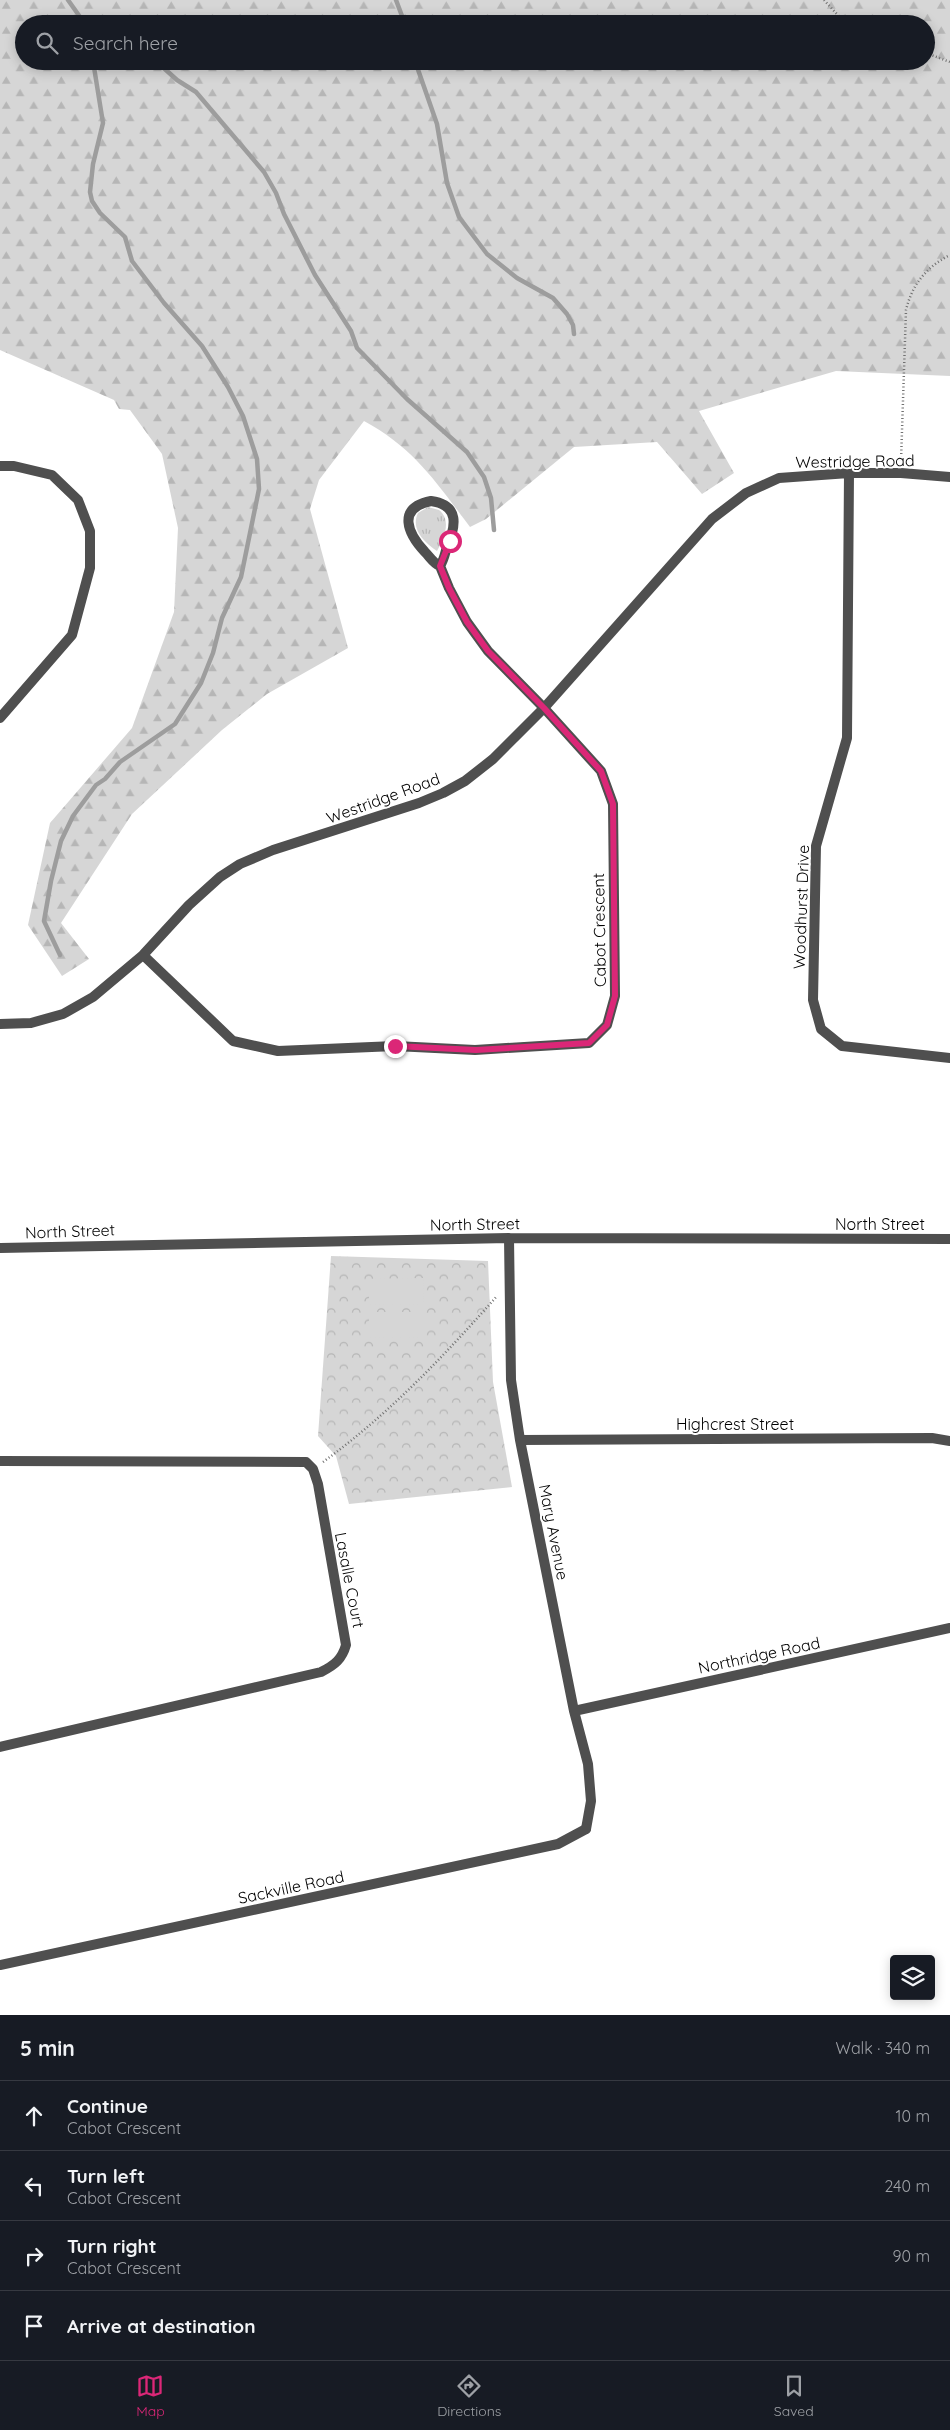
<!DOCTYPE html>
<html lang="en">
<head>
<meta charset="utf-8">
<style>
	body { margin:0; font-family:Quicksand,sans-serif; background:#242831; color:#f1f3f6 }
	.controls { position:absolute; right:15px; bottom:15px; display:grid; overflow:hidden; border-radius:5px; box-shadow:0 2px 12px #0003 }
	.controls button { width:45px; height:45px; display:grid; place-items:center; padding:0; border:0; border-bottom:1px solid #363941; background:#171b24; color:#f1f3f6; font:25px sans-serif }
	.stop { position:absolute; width:15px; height:15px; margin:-11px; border:4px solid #db2777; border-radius:50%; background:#fff }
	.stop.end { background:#db2777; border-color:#fff; box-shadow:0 1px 5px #0008 }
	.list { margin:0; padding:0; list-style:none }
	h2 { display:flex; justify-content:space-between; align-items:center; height:65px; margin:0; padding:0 20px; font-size:21px }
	h2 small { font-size:16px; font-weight:400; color:#9ea1a6 }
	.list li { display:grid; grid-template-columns:32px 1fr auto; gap:15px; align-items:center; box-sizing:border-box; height:70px; padding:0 20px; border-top:1px solid #363941 }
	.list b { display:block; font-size:19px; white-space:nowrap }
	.list p { margin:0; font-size:16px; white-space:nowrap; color:#9ea1a6 }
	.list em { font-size:16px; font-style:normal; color:#9ea1a6 }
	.icon { flex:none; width:28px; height:28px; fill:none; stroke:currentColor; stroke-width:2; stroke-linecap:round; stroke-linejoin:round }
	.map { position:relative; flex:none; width:950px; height:2015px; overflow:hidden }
	.search { position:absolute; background:#171b24; box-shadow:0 2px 12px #0003; left:15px; right:15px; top:15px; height:55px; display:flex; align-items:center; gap:12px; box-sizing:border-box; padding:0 18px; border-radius:28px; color:#9ea1a6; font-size:19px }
	.sheet { height:345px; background:#171b24 }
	nav { display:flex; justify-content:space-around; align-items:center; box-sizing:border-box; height:70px; border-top:1px solid #363941; background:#171b24; font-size:14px; color:#9ea1a6 }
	nav a { display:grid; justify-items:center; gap:2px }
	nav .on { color:#db2777 }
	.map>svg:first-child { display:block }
</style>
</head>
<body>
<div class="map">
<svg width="950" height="2015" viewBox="0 0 950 2015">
	<defs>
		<pattern id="grass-tufts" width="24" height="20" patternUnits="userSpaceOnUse" patternTransform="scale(1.25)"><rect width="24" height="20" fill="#d6d6d6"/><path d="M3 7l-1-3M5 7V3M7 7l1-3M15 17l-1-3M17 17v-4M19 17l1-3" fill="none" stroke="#b6b6b6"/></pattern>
		<pattern id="forest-firs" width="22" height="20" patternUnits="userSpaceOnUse" patternTransform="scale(1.25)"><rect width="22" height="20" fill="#d6d6d6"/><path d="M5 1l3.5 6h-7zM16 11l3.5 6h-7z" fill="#b6b6b6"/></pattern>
		<pattern id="park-crowns" width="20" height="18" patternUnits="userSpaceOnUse" patternTransform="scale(1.25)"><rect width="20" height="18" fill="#d6d6d6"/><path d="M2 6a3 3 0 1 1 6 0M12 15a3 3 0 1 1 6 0" fill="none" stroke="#b6b6b6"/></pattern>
	</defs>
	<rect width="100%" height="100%" fill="#fff"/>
	<path fill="url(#grass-tufts)" d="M428 507 439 510C452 520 444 539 437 551 425 543 410 529 418 513Z"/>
	<path fill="url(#forest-firs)" fill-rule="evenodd" d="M0 0H950V376L836 371 699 411 734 473 702 494 657 442 574 447 486 519 470 527C436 482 414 448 364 421L319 480 310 509 348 648 267 694 222 730 132 814 61 923 89 959 62 976 28 925 50 823 132 728 174 612 178 528 162 454 130 410 119 409 114 400 0 350ZM24 24H926V61H24Z"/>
	<path fill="url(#park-crowns)" d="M331 1256 488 1261 493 1382 512 1487 349 1504 336 1456 318 1436Z"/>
	<path fill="#d6d6d6" d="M423 1278 424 1304 369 1305V1279Z
		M369 1312H424V1337L369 1338Z"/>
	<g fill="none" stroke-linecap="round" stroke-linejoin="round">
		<path stroke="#9d9d9d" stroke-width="4.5" d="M68 0 85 24
			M396 0 405 24
			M156 61 177 80 196 92 264 172 276 193 284 214 315 275 351 331 357 348 407 399 467 452 484 477 491 498 494 530
			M415 61 437 124 447 183 459 217 487 254 517 278 553 298 567 314 573 325 574 334
			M60 955 44 921 51 881 61 841 73 816 96 785 105 779 120 762 175 724 201 683 213 653 222 618 241 577 259 489 257 459 243 416 228 387 202 346 164 303 132 261 125 237 100 213 92 201 90 192 93 164 103 123 93 61"/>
		<path stroke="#717171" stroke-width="2.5" stroke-dasharray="1 2.5" stroke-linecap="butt" d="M824 0 846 24
			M926 53 950 62
			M901 461 906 310C912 285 926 267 950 255
			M323 1462C388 1415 444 1356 497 1296"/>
		<path stroke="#4f4f4f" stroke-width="10" d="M0 466H14L52 475 78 500 90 531V568L72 635 0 718
			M849 473 847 738 816 846 813 1000 821 1029 842 1046 950 1058
			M431 501C460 505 456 526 447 547 445 553 444 560 440 566 433 563 430 557 425 552 408 534 396 508 431 501Z
			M143 955 233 1041 278 1051 395 1046 475 1050 589 1043 607 1025 615 996 613 804 601 771 544 708 488 651 467 622 449 588 440 566
			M0 1024 31 1023 63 1014 93 997 143 955 189 905 220 877 240 864 273 850 419 803 443 793 465 781 493 759 544 708 712 519 746 493 779 478 849 473H901L950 477
			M509 1238 511 1380 520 1440 574 1711 588 1764 591 1801 586 1829
			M0 1248 509 1238 950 1239
			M520 1440 932 1438 950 1441
			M0 1461 306 1462 313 1469 318 1484 346 1645C342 1659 335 1665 321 1672L0 1747
			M574 1711 950 1628"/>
		<path stroke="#4f4f4f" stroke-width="10" d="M0 1965 558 1844 586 1829"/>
	</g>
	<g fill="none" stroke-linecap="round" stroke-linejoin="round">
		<path stroke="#db2777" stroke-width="6" d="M395 1046 476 1050 589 1043 607 1025 615 996 613 804 601 771 544 708 488 651 467 622 449 588 440 566 450 541"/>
	</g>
	<g text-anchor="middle" stroke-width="4" stroke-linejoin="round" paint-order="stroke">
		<g font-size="16" fill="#000" stroke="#fff">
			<text transform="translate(855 461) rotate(-1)" y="6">Westridge Road</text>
			<text transform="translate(383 798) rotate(-20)" y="6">Westridge Road</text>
			<text transform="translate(801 907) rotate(-88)" y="6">Woodhurst Drive</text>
			<text transform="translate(599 930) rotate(-91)" y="6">Cabot Crescent</text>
			<text transform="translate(475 1224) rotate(-1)" y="6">North Street</text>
			<text x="880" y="1230">North Street</text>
			<text transform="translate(70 1231) rotate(-2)" y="6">North Street</text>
			<text x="735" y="1430">Highcrest Street</text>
			<text transform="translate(554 1532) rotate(79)" y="6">Mary Avenue</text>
			<text transform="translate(350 1580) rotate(79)" y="6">Lasalle Court</text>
			<text transform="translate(759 1655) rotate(-12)" y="6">Northridge Road</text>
			<text transform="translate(291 1887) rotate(-12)" y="6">Sackville Road</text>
		</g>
	</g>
</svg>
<div class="controls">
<button><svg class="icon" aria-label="layers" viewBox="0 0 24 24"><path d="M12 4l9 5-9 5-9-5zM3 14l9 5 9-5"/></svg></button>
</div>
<div class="stop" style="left:450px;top:541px"></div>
<div class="stop end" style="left:395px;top:1046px"></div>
<div class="search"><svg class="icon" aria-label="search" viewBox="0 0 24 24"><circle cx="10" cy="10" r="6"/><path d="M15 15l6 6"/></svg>Search here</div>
</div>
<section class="sheet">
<h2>5 min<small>Walk · 340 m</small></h2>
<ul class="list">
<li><svg class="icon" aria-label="ahead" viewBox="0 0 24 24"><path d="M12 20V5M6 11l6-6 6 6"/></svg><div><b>Continue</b><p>Cabot Crescent</p></div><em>10 m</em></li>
<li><svg class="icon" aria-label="left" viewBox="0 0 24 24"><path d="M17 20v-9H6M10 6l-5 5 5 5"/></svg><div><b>Turn left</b><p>Cabot Crescent</p></div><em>240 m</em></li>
<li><svg class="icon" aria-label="right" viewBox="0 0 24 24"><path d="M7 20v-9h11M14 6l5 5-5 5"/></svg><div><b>Turn right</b><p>Cabot Crescent</p></div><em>90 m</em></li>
<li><svg class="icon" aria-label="arrive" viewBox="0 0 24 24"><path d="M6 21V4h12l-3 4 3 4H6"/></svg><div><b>Arrive at destination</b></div></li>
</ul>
</section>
<nav>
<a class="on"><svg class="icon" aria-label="map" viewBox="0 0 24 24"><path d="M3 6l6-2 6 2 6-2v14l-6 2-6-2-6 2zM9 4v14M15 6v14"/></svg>Map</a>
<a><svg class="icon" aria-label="directions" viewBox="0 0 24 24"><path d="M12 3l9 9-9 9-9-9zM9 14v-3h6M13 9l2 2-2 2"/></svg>Directions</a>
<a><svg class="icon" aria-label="saved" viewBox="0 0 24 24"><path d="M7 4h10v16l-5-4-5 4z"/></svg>Saved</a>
</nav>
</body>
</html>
